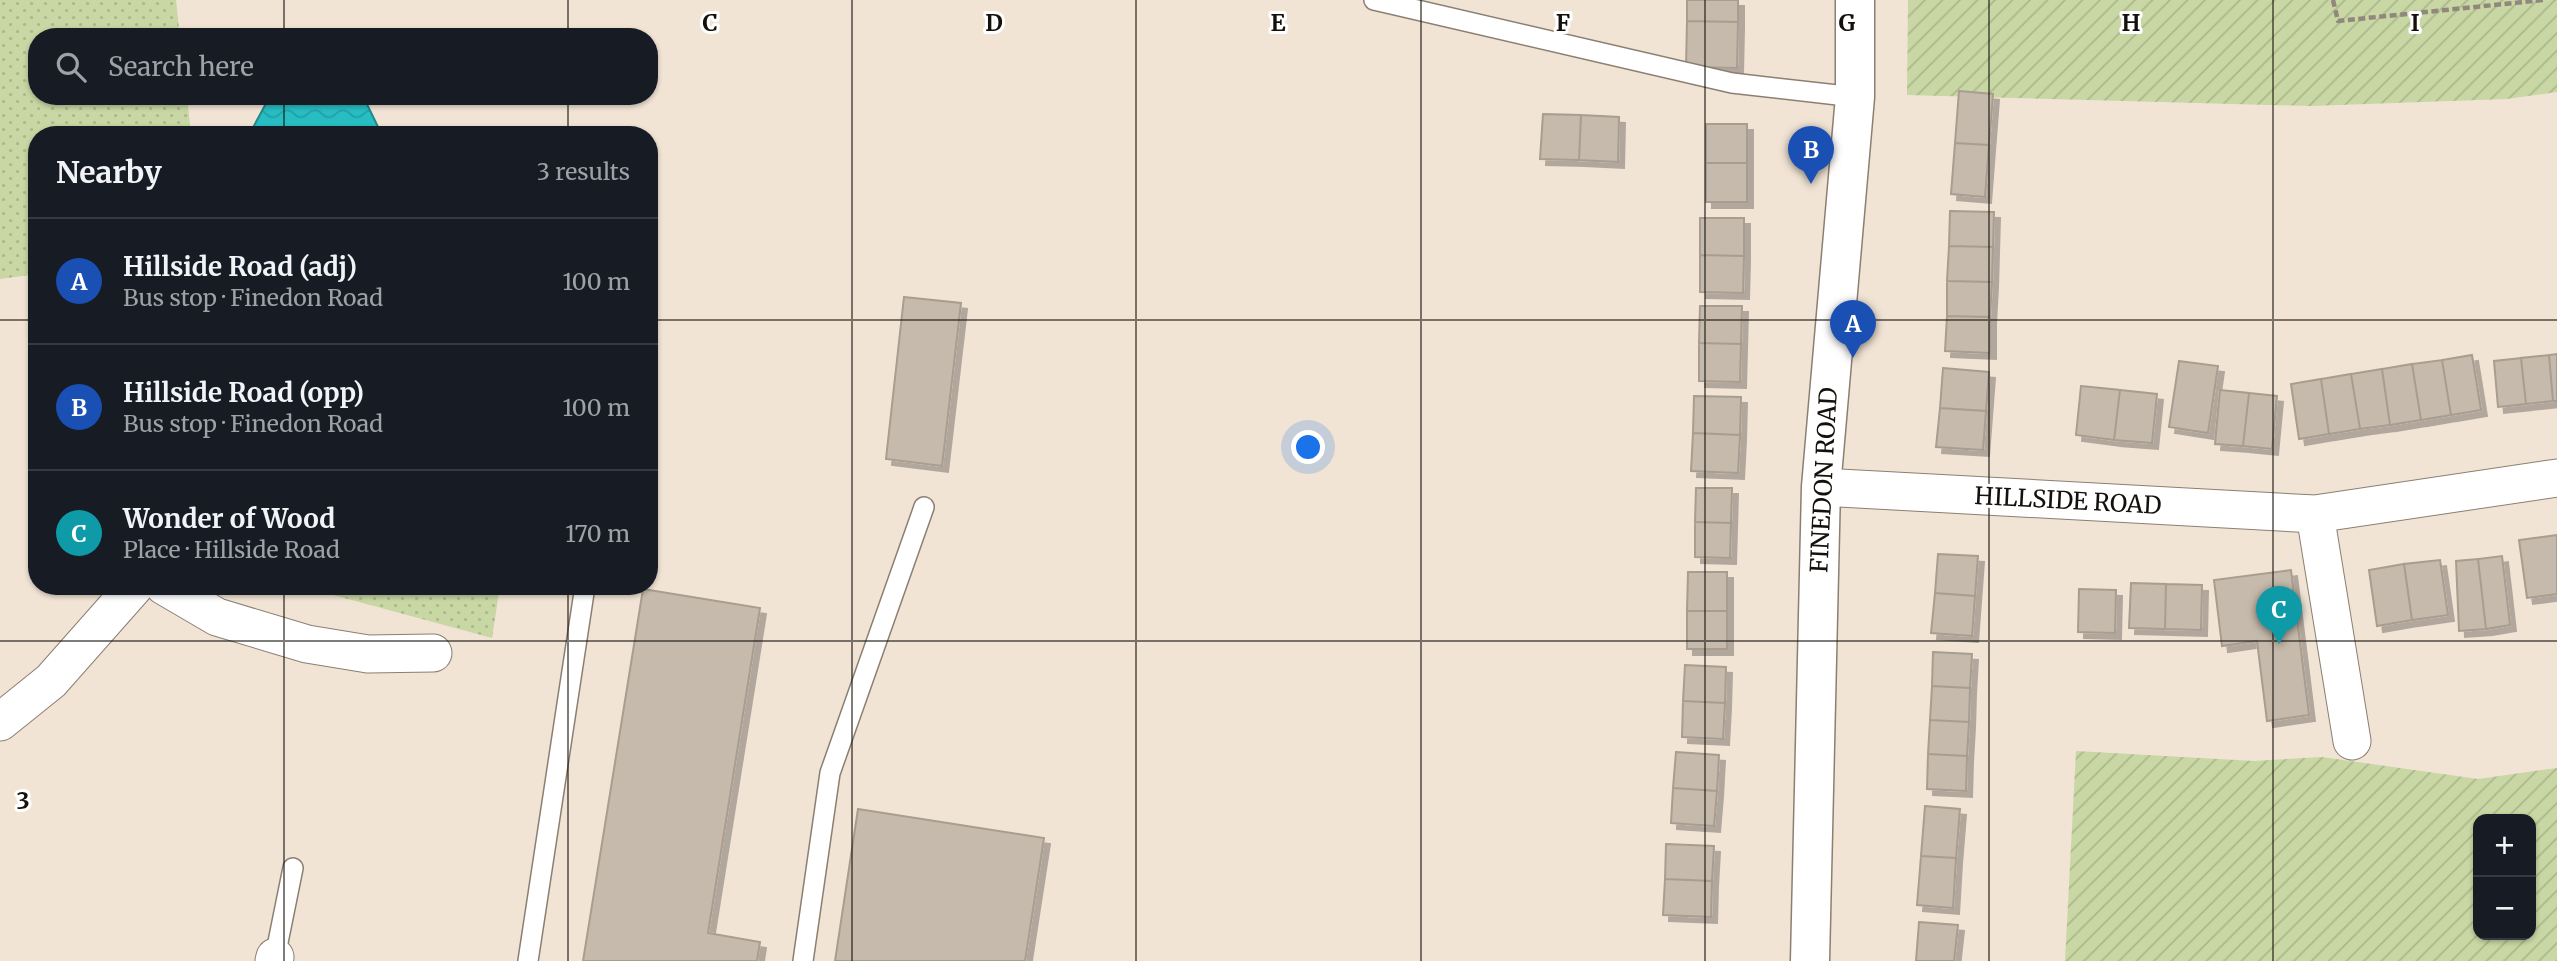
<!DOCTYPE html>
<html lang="en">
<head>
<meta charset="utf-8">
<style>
	body { margin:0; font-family:Merriweather,serif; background:#242831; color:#f1f3f6 }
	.controls { position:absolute; right:21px; bottom:21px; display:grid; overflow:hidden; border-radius:14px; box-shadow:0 2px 5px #0004 }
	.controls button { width:63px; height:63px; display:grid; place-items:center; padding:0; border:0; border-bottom:2px solid #363941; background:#171b24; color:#f1f3f6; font:35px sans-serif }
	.you { position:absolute; left:1309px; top:448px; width:24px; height:24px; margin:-18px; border:5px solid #fff; border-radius:50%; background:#1a73e8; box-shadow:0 0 0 10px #1a73e833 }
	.badge { display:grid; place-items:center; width:46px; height:46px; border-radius:50%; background:#8c9099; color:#fff; font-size:23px; font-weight:700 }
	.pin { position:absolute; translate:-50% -58px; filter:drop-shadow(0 2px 4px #0008) }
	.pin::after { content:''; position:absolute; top:37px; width:24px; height:21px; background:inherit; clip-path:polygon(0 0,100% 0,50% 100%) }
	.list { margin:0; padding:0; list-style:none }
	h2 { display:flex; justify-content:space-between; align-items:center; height:91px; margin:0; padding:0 28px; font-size:30px }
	h2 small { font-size:23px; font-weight:400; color:#9ea1a6 }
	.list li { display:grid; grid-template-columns:46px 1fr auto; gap:21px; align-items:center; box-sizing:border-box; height:126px; padding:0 28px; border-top:2px solid #363941 }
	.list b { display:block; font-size:26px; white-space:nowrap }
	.list p { margin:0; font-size:23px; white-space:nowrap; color:#9ea1a6 }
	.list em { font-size:23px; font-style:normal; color:#9ea1a6 }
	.icon { flex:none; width:38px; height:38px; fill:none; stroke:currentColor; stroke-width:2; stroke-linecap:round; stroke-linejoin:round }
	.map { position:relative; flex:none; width:2557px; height:961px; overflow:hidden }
	.search { position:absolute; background:#171b24; box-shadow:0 2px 5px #0004; left:28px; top:28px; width:630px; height:77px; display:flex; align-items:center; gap:18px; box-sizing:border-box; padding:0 24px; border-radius:28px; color:#9ea1a6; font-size:26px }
	.panel { position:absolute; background:#171b24; box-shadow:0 2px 5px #0004; left:28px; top:126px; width:630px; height:469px; border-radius:28px }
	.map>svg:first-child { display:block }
</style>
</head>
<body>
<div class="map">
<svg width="2557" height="961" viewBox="0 0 2557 961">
	<defs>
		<pattern id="grass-dots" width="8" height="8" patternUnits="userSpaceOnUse" patternTransform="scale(1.75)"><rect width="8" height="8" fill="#c8d7a4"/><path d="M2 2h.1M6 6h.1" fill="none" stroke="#abb88c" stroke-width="1.8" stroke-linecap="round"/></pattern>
		<pattern id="garden-furrows" width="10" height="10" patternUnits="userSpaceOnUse" patternTransform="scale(1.75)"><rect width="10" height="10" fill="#c8d7a4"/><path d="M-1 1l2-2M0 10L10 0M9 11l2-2" fill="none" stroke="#abb88c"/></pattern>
		<pattern id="water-waves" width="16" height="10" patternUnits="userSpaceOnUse" patternTransform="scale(1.75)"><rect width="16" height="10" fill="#27bdc3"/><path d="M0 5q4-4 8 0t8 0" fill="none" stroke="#22a1a6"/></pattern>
		<filter id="shadow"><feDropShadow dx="6" dy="6" stdDeviation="0" flood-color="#0004"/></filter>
	</defs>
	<rect width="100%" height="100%" fill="#f1e4d5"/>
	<path fill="url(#grass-dots)" d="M0 0H176L180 37H37V96H187L191 135H37V274L0 279Z
		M300 586H500L492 638Z"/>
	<path fill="url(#garden-furrows)" fill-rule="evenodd" d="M1908 0H2557V92L2507 99 2310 106 1907 95Z
		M2076 751 2254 761 2322 757 2478 779 2557 768V961H2065ZM2478 819H2531V935H2478Z"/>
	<path fill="url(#water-waves)" stroke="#21898c" stroke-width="2" d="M270 96H363L382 135H249Z"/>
	<path fill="#c6baac" stroke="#a99d8f" stroke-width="2" filter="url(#shadow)" d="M1687 0H1738V22L1687 21Z
		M1687 21 1738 22 1737 68 1686 67Z
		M1959 91 1993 94 1989 145 1955 143Z
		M1543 114 1581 115 1579 160 1540 159Z
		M1581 115 1619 117 1618 162 1579 160Z
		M1706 124H1747V163H1706Z
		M1955 143 1989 145 1985 197 1951 194Z
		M1706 163H1747V202H1706Z
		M1950 211 1994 212 1993 247 1949 246Z
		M1700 218H1744V256L1700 255Z
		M1949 246 1993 247 1992 282 1947 281Z
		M1700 255 1744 256 1743 293 1700 292Z
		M1947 281 1992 282 1990 317 1947 316Z
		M904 297 961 303 942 466 886 459Z
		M1700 306H1742L1741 344 1699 343Z
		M1947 316 1990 317V353L1945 351Z
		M1699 343 1741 344 1740 382 1699 381Z
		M2557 354V401H2553L2549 355Z
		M2472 355 2481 410 2451 415 2442 360Z
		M2549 355 2553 401 2526 404 2521 358Z
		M2521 358 2526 404 2498 407 2494 361Z
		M2442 360 2451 415 2421 420 2412 364Z
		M2179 361 2218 366 2208 433 2169 427Z
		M2412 364 2421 420 2390 425 2382 369Z
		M1943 368 1989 372 1986 411 1940 408Z
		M2382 369 2390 425 2360 429 2351 374Z
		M2351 374 2360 429 2329 434 2321 379Z
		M2321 379 2329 434 2299 439 2291 384Z
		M2081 386 2120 390 2114 440 2076 435Z
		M2120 390 2157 394 2152 443 2114 440Z
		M2220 390 2249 393 2243 446 2215 444Z
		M2249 393 2277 396 2272 449 2243 446Z
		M1694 396 1741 397 1740 435 1693 433Z
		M1940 408 1986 411 1983 450 1936 447Z
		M1693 433 1740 435 1738 473 1691 471Z
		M1696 488H1732L1731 523 1695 522Z
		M1695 522 1731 523 1730 558 1695 557Z
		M2557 535V594L2527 598 2519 540Z
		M1938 554 1978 556 1975 596 1935 593Z
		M2502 556 2510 625 2486 629 2478 559Z
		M2478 559 2486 629 2459 631 2456 561Z
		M2440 560 2448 615 2412 620 2404 564Z
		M2404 564 2412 620 2377 626 2369 570Z
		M2291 570 2309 715 2267 721 2257 641 2222 646 2214 580Z
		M1688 572H1727V611H1687Z
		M2131 583 2166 584 2165 629 2129 628Z
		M2166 584 2202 585 2201 630 2165 629Z
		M643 589 760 608 708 933 760 942 757 961H583Z
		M2079 589 2116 590 2115 633 2078 632Z
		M1935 593 1975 596 1972 636 1931 633Z
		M1687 611H1727V649H1687Z
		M1933 652 1972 654 1970 688 1932 686Z
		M1685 665 1726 667 1725 703 1683 701Z
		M1932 686 1970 688 1969 722 1930 720Z
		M1683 701 1725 703 1723 739 1682 737Z
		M1930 720 1969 722 1967 756 1928 754Z
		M1676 752 1719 755 1717 791 1673 788Z
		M1928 754 1967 756 1966 791 1927 789Z
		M1673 788 1717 791 1714 826 1671 823Z
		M1925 806 1960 809 1956 858 1921 856Z
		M858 809 1044 838 1025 961H835Z
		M1666 844 1714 846 1712 881 1665 879Z
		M1921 856 1956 858 1953 908 1917 905Z
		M1665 879 1712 881 1711 917 1663 915Z
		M1919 922 1958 925 1954 961H1916Z"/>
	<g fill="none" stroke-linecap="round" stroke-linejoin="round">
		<g stroke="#8b7f72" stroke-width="22">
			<path id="lane" d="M1374 0 1732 83 1855 97
				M275 957 293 868
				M528 961 585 586
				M803 961 830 773 924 507"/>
		</g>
		<g stroke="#8b7f72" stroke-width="39">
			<path id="street" d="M1821 487 2315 514 2557 478
				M2315 514 2352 741
				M164 586 217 617 307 644 368 654 433 653
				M0 722 51 681 135 586
				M274 961 275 957"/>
		</g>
		<g stroke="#8b7f72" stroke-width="41">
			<path id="primary" d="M1810 961 1821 487 1855 97V0"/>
		</g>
		<path stroke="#90877d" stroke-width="4.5" stroke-dasharray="7 3.5" stroke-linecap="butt" d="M2333 0 2338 21 2543 0"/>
		<use href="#lane" stroke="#fff" stroke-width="19"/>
		<use href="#street" stroke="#fff" stroke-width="37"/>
		<use href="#primary" stroke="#fff" stroke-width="38"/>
	</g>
	<path fill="none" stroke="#14100b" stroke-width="2" stroke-opacity="0.55" d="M284 0V37M568 0V37M852 0V961M1136 0V961M1421 0V961M1705 0V961M1989 0V961M2273 0V961M284 96V135M568 96V135M0 320H37M649 320H2557M284 586V961M568 586V961M0 641H2557"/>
	<g text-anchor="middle" stroke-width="6" stroke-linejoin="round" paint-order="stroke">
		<g font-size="24" fill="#14100b" stroke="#fff">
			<text transform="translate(1824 480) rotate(-87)" y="8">FINEDON ROAD</text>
			<text transform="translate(2068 501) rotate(3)" y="8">HILLSIDE ROAD</text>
		</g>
	</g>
	<g font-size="23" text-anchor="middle" font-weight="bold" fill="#14100b" stroke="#fff" stroke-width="6" stroke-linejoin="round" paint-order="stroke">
		<text x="710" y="31">C</text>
		<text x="994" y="31">D</text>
		<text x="1278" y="31">E</text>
		<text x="1563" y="31">F</text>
		<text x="1847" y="31">G</text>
		<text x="2131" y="31">H</text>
		<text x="2415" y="31">I</text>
		<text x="23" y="809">3</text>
	</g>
</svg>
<div class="controls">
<button>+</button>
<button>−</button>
</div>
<div class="you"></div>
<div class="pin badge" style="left:1853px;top:358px;background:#1a4fb4">A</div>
<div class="pin badge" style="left:1811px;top:184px;background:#1a4fb4">B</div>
<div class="pin badge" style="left:2279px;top:644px;background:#0f9aa8">C</div>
<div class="search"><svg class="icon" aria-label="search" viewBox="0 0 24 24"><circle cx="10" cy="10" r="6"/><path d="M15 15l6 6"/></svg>Search here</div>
<section class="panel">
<h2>Nearby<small>3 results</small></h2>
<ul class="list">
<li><span class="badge" style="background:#1a4fb4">A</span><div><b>Hillside Road (adj)</b><p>Bus stop · Finedon Road</p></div><em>100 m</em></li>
<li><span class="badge" style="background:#1a4fb4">B</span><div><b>Hillside Road (opp)</b><p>Bus stop · Finedon Road</p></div><em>100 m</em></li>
<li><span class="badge" style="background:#0f9aa8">C</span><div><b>Wonder of Wood</b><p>Place · Hillside Road</p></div><em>170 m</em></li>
</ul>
</section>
</div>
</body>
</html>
